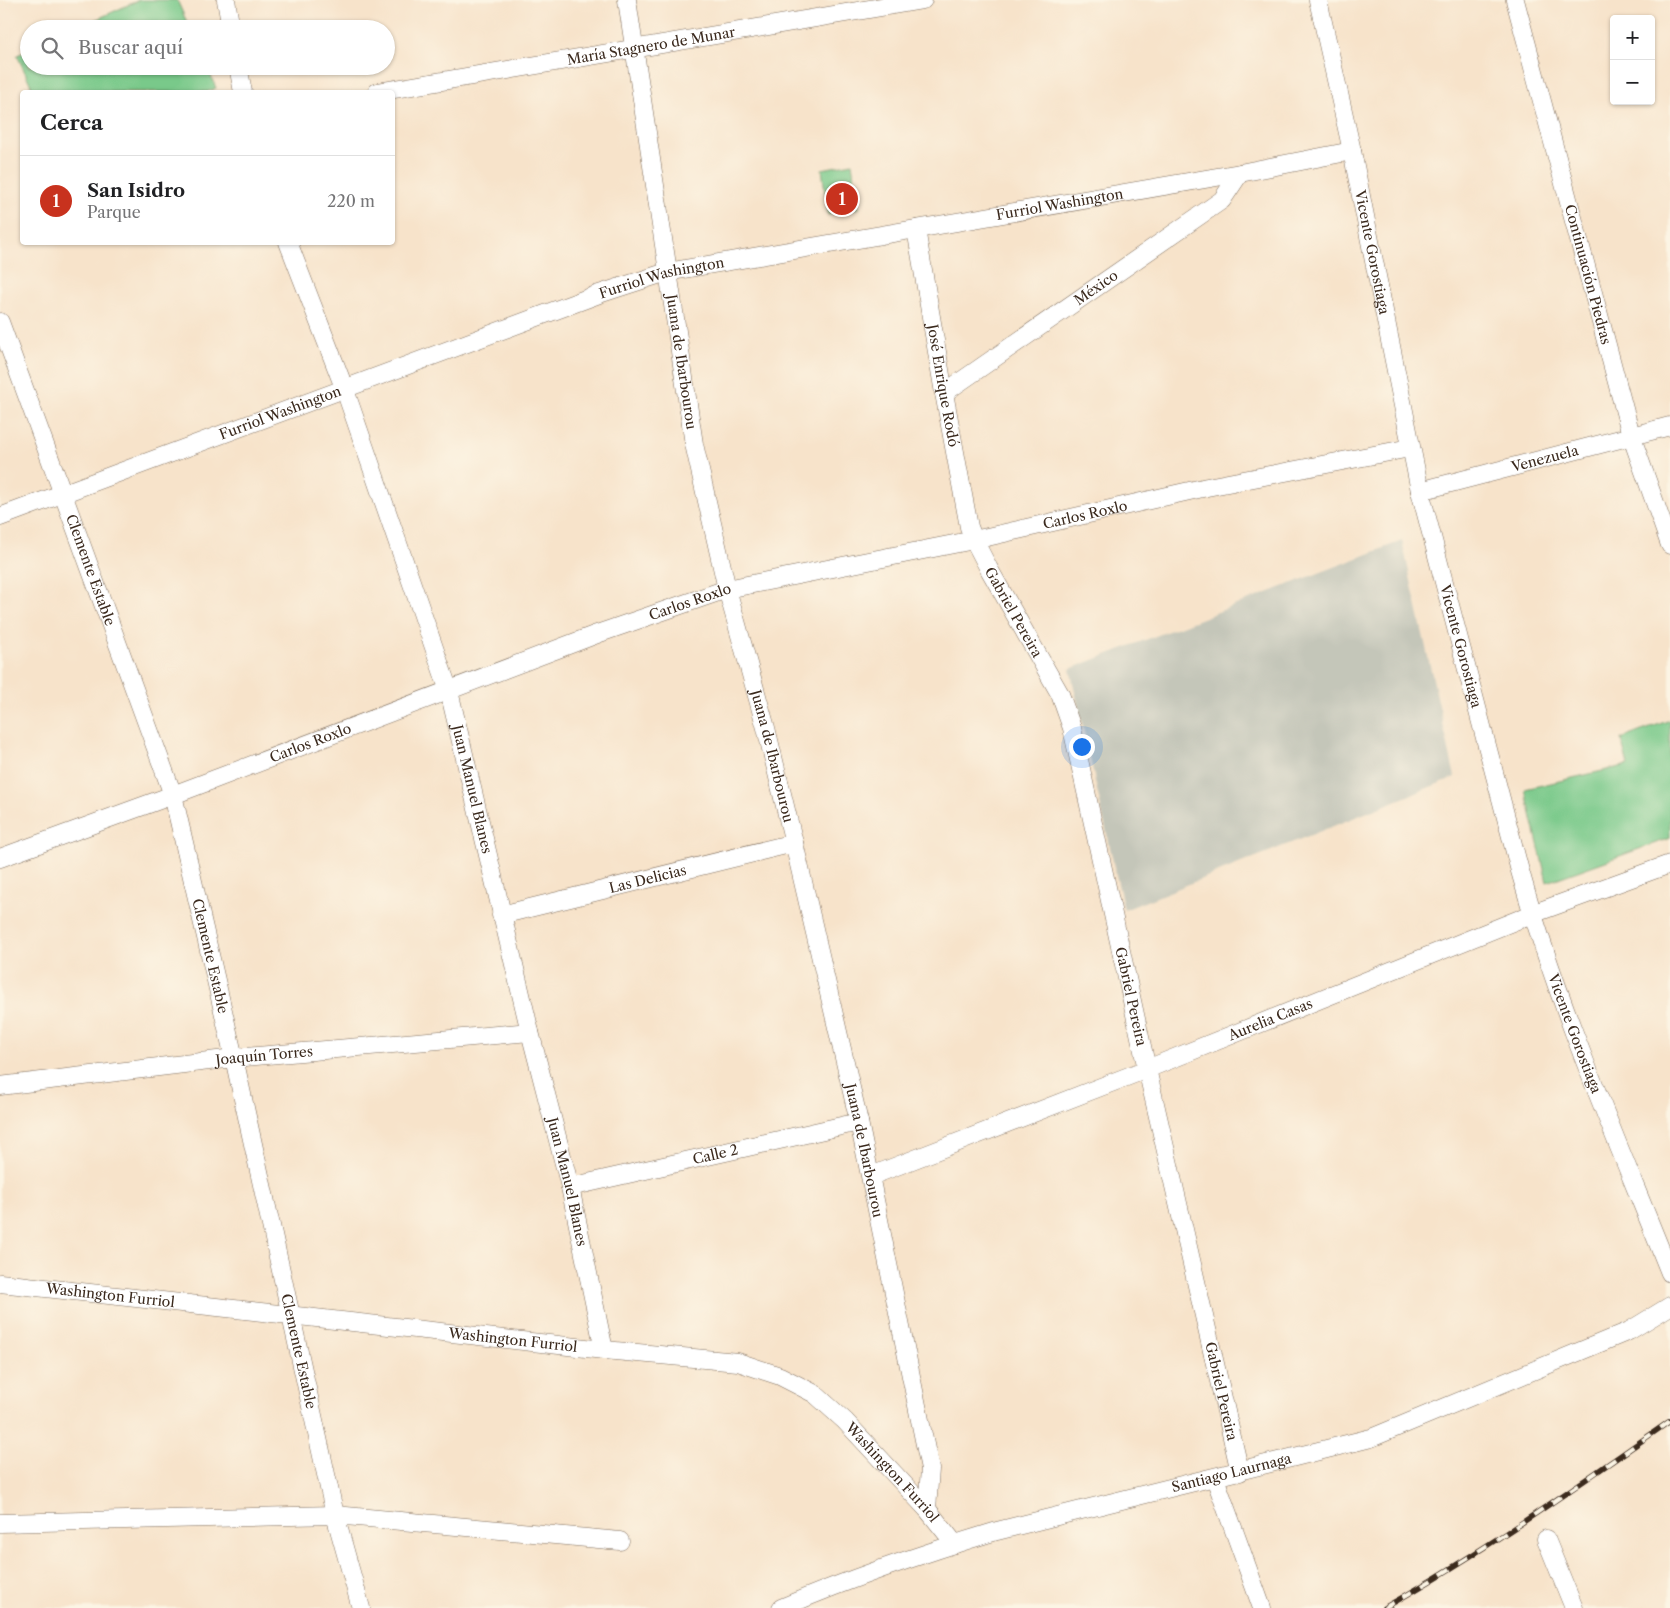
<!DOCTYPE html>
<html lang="es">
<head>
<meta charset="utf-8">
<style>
	body { margin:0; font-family:"Libre Caslon Text",serif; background:#f2f2f2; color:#202124 }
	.controls { position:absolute; right:15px; top:15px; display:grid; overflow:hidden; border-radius:5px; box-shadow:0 1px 4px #0004 }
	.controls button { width:45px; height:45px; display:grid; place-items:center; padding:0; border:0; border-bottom:1px solid #e0e0e0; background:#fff; color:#202124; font:25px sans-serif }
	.you { position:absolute; left:1081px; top:746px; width:18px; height:18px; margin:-12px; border:4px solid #fff; border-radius:50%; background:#1a73e8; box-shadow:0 0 0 8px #1a73e833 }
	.badge { display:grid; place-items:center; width:32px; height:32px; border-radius:50%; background:#c8321e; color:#fff; font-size:16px; font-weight:700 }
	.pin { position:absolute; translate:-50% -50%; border:2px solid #fff; box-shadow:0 1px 5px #0006 }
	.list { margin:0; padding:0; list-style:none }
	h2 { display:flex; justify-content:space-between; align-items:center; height:65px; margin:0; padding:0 20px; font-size:21px }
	h2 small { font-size:16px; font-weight:400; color:#757577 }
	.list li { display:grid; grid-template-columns:32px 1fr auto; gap:15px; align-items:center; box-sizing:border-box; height:90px; padding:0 20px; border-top:1px solid #e0e0e0 }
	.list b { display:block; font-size:19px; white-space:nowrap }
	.list p { margin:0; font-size:16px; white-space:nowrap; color:#757577 }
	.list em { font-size:16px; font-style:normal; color:#757577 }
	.icon { flex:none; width:28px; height:28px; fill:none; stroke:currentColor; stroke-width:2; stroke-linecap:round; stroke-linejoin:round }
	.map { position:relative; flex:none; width:1670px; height:1608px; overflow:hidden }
	.search { position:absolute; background:#fff; box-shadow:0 1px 4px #0004; left:20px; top:20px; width:375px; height:55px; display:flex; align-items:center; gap:12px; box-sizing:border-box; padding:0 18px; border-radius:28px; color:#757577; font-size:19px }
	.panel { position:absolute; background:#fff; box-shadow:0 1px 4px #0004; left:20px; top:90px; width:375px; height:155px; border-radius:5px }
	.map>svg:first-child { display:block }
</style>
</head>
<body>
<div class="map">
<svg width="1670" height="1608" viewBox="0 0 1670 1608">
	<rect width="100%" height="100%" fill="#fcf5e5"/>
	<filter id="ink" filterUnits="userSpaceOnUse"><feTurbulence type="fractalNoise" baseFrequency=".02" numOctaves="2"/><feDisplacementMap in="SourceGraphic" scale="10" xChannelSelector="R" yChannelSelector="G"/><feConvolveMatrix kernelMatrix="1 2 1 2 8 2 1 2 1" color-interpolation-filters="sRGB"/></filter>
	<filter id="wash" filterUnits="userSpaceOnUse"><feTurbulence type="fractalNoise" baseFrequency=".0096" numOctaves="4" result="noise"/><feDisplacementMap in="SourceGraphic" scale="20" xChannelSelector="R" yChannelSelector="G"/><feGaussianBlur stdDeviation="1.12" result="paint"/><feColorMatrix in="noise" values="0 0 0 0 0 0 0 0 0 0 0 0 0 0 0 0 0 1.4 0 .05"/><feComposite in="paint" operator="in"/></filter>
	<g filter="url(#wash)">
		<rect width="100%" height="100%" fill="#f7e3ca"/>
		<path fill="#c4c6b9" d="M1402 541 1455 777 1124 910 1070 669Z"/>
		<path fill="#79c98a" stroke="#5a7a54" d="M139 0H177L190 29H75Z
			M29 50V66H207L216 88 207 92H34L17 55Z
			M852 163 859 208 828 215 822 169Z
			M1670 720V838L1547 882 1525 789 1628 765 1621 739Z"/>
	</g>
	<g filter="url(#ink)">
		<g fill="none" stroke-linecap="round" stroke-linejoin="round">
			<g stroke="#7d6b5a" stroke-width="19">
				<g id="street">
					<path d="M226 0 231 29"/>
					<path id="s1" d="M627 0 694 444 727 589 766 728 794 843 859 1122 930 1469 927 1509"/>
					<path id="s2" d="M1318 0 1352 151 1420 491 1520 871C1559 1009 1617 1140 1670 1273"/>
					<path id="s3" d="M1515 0 1631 435 1670 545"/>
					<path d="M238 66 243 92"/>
					<path id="s4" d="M377 92 923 0"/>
					<path id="s5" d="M916 229 944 393 969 527 974 540 989 569 1060 694 1072 728 1147 1069 1240 1472"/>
					<path id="s6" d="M288 242 345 390 449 691 530 1032 570 1187 604 1350"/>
					<path id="s7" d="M0 322 173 795 234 1058 335 1515 361 1608"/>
					<path id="s8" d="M944 393 1222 200 1240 173"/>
					<path id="s9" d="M1420 491 1670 426"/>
					<path id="s10" d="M0 517 599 294 667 272 1240 173 1352 151"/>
					<path id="s11" d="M0 858 173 795 597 634 727 589 974 540 1207 487 1410 448"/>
					<path id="s12" d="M501 915 794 843"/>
					<path id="s13" d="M0 1086 234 1058 530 1032"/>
					<path id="s14" d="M871 1176 1147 1069 1532 914 1670 864"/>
					<path id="s15" d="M570 1187 859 1122"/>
					<path id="s16" d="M0 1283 604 1350 738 1362 780 1376 815 1394 845 1421 927 1509 955 1544"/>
					<path d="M1215 1478 1262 1608"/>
					<path d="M0 1523 335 1515 620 1541"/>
					<path d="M1546 1539 1574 1608"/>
					<path id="s17" d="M781 1608C851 1578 924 1553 997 1531L1371 1438 1629 1331 1670 1306"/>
				</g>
			</g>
			<use href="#street" stroke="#fff" stroke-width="18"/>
			<g stroke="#3b2a1e" stroke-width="5.5">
				<path id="rail" d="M1384 1608C1483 1552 1577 1486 1670 1421"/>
			</g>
			<use href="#rail" stroke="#fcf5e5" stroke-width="4" stroke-dasharray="11" stroke-linecap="butt"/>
		</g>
	</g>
	<g text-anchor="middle" stroke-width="4.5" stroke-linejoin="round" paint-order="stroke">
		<g font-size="14" fill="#3b2a1e" stroke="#fcf5e5">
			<text dy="5" stroke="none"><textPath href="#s4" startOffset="278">María Stagnero de Munar</textPath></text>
			<text dy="5" stroke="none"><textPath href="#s10" startOffset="1109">Furriol Washington</textPath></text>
			<text dy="5" stroke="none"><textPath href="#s2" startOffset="258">Vicente Gorostiaga</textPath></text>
			<text dy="5" stroke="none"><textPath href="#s3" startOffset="284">Continuación Piedras</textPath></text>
			<text dy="5" stroke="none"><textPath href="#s10" startOffset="704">Furriol Washington</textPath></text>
			<text dy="5" stroke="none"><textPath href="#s8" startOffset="185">México</textPath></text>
			<text dy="5" stroke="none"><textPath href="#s1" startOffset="366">Juana de Ibarbourou</textPath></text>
			<text dy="5" stroke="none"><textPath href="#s5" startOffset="159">José Enrique Rodó</textPath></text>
			<text dy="5" stroke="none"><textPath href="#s10" startOffset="299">Furriol Washington</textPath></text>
			<text dy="5" stroke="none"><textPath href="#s9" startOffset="129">Venezuela</textPath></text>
			<text dy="5" stroke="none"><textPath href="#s11" startOffset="1141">Carlos Roxlo</textPath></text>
			<text dy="5" stroke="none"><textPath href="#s7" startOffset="264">Clemente Estable</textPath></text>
			<text dy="5" stroke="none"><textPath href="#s11" startOffset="736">Carlos Roxlo</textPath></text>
			<text dy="5" stroke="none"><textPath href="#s5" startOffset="399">Gabriel Pereira</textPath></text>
			<text dy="5" stroke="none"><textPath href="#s2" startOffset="662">Vicente Gorostiaga</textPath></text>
			<text dy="5" stroke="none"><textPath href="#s11" startOffset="331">Carlos Roxlo</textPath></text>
			<text dy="5" stroke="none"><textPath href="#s1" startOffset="771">Juana de Ibarbourou</textPath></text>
			<text dy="5" stroke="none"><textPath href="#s6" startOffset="578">Juan Manuel Blanes</textPath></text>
			<text dy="5" stroke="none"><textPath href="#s12" startOffset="151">Las Delicias</textPath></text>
			<text dy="5" stroke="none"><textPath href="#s7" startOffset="669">Clemente Estable</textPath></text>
			<text dy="5" stroke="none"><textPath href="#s5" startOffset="804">Gabriel Pereira</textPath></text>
			<text dy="5" stroke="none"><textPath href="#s14" startOffset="429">Aurelia Casas</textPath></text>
			<text dy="5" stroke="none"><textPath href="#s2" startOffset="1066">Vicente Gorostiaga</textPath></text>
			<text dy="5" stroke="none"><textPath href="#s13" startOffset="266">Joaquín Torres</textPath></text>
			<text dy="5" stroke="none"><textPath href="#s1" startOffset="1176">Juana de Ibarbourou</textPath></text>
			<text dy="5" stroke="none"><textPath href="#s15" startOffset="149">Calle 2</textPath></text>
			<text dy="5" stroke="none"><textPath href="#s6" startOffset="982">Juan Manuel Blanes</textPath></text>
			<text dy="5" stroke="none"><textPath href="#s16" startOffset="111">Washington Furriol</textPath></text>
			<text dy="5" stroke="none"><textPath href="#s16" startOffset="516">Washington Furriol</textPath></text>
			<text dy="5" stroke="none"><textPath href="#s7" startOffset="1074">Clemente Estable</textPath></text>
			<text dy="5" stroke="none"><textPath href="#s5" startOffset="1209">Gabriel Pereira</textPath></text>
			<text dy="5" stroke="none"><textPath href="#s16" startOffset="936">Washington Furriol</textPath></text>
			<text dy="5" stroke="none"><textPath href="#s17" startOffset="471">Santiago Laurnaga</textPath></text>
		</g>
	</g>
</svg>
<div class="controls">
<button>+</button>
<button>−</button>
</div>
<div class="you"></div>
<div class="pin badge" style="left:842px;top:199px">1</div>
<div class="search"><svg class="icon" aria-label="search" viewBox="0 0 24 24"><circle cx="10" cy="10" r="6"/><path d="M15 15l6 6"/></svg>Buscar aquí</div>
<section class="panel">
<h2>Cerca<small></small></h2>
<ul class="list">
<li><span class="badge">1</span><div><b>San Isidro</b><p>Parque</p></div><em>220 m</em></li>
</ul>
</section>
</div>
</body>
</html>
